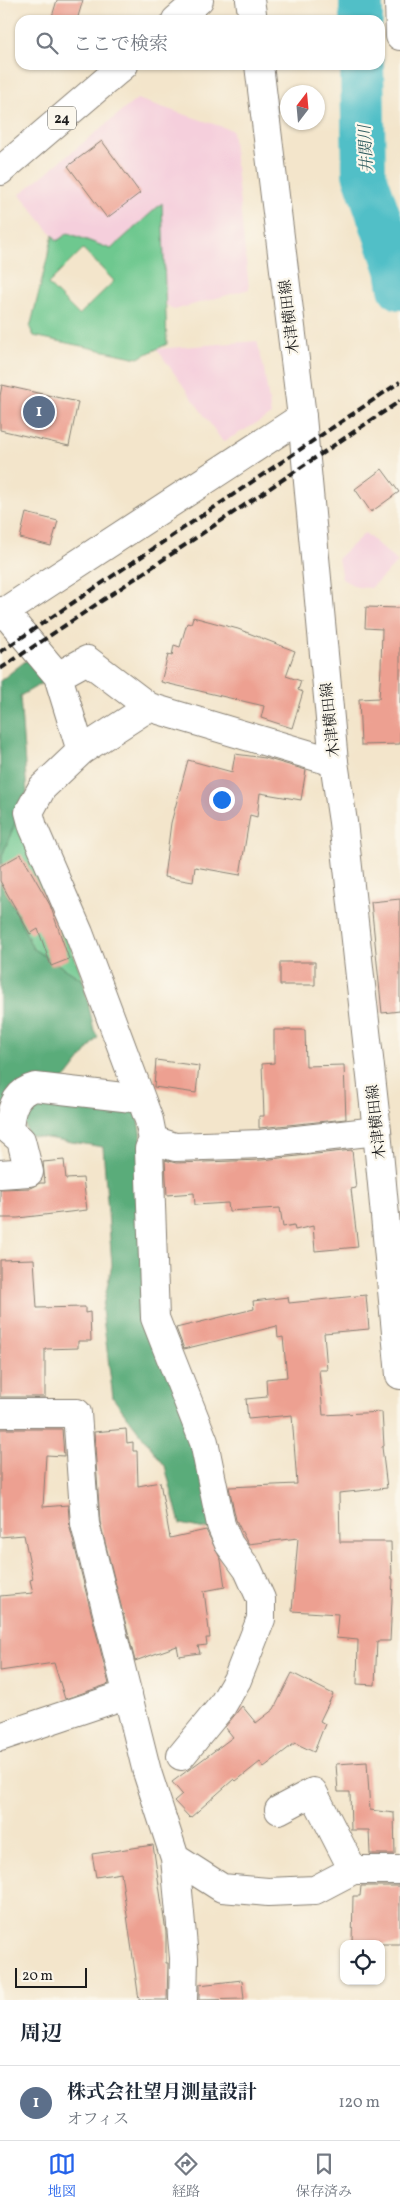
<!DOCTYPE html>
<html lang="ja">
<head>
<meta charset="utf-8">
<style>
	body { margin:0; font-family:Vollkorn,"Noto Serif JP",serif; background:#f6f6f7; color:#1f2937 }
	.controls { position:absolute; right:15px; bottom:15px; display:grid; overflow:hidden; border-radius:10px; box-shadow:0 1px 4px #0004 }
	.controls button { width:45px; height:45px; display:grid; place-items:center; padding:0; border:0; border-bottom:1px solid #e0e1e3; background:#fff; color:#1f2937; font:25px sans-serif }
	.compass { position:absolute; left:280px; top:85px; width:45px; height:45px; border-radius:50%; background:#fff; box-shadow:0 1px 4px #0004; rotate:16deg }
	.scale { position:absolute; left:15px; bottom:12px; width:72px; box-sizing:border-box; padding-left:5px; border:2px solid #1c1c1c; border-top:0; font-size:14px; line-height:18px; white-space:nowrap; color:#1c1c1c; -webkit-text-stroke:4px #fbf7ec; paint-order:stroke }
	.you { position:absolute; left:221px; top:799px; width:18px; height:18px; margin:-12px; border:4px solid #fff; border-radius:50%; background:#1a73e8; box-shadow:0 0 0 8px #1a73e833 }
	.badge { display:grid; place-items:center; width:32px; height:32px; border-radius:50%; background:#2563eb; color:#fff; font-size:16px; font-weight:700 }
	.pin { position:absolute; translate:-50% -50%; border:2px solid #fff; box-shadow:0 1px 5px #0006 }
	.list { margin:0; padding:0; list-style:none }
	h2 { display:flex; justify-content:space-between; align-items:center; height:65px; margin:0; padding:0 20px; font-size:21px }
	h2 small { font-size:16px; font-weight:400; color:#747a83 }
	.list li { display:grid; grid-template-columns:32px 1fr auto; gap:15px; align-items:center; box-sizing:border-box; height:75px; padding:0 20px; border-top:1px solid #e0e1e3 }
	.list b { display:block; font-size:19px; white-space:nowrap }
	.list p { margin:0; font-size:16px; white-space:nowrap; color:#747a83 }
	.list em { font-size:16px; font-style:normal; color:#747a83 }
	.icon { flex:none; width:28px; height:28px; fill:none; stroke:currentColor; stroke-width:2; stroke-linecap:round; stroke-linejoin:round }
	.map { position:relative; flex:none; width:400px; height:2000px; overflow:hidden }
	.search { position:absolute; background:#fff; box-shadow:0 1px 4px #0004; left:15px; right:15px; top:15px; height:55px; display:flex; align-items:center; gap:12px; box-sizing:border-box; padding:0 18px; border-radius:15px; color:#747a83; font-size:19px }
	.sheet { height:140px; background:#fff }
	nav { display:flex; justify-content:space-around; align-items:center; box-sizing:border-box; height:70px; border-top:1px solid #e0e1e3; background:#fff; font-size:14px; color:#747a83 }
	nav a { display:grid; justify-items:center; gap:2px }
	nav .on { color:#2563eb }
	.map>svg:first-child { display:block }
</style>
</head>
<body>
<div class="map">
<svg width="400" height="2000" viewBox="0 0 400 2000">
	<rect width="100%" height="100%" fill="#fbf7ec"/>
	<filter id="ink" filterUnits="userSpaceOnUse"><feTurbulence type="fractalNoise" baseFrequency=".02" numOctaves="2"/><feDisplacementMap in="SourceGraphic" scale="10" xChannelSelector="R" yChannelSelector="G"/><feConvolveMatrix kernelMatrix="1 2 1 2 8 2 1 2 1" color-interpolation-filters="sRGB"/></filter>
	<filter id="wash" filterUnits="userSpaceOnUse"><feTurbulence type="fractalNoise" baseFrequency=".0096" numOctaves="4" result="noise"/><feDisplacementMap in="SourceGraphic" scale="20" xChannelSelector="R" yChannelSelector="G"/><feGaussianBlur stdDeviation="1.12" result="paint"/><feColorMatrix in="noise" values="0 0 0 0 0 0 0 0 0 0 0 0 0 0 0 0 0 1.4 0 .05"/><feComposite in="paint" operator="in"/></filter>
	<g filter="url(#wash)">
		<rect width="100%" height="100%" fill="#f3e5cb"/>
		<path fill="#f5cfdc" d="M137 99 232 130 249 289 174 310 164 303 162 204 110 249 68 234 57 241 20 194Z
			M257 341 264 369 271 415 223 442 157 349Z
			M365 533 398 562 371 588 357 587 342 579 338 558Z"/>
		<path fill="#6ec88f" stroke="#457256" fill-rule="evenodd" d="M162 203 167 344 138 358 34 336 30 328 53 235 57 241 68 233 111 249ZM83 249 114 281 79 315 48 284Z
			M19 808 83 980 33 949 2 882V856Z"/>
		<path fill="#5aac7a" stroke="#3b644b" d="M28 659 33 668 53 677 20 696 27 793 2 856V882L33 949 83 980 94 1030 98 1037 67 1077 0 1108V681Z
			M30 1095 136 1108 143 1149 145 1313 197 1444 220 1532 180 1524 165 1466 113 1398 102 1310 112 1265 103 1147 28 1135 21 1112Z"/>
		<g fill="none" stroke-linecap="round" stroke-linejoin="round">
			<path stroke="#51bfc7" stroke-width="44" d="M361 0V20
				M362 65 364 173 397 269 400 288"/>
		</g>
		<g id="blocks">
			<path fill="#eda091" d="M57 0H83L77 20H51Z
				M102 141 140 193 107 218 68 166Z
				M2 385 78 402 69 446 0 430V396Z
				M382 469 399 492 371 512 355 489Z
				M26 513 58 521 51 546 20 538Z
				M366 607 400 608V744L361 745 359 699 379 698 381 668 382 629 365 628Z
				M193 617 238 629 295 651 286 676 301 681 298 690 303 692 292 728 261 718 264 706 161 682 168 655 172 656 174 645 180 647 187 623 191 624Z
				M235 754 265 758 306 770 301 800 260 793 257 817 250 815 240 875 195 867 193 882 164 877 171 823 188 760 232 772Z
				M21 854 50 905 69 959 51 966 38 929 30 934 0 881V866Z
				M400 899V1011L382 1013 371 902Z
				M280 962H315V985H280Z
				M274 1030H305L306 1066 344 1065 346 1119 259 1128V1116H264L262 1064 274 1063Z
				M156 1060 199 1066 196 1093 154 1087Z
				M352 1150 356 1188 351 1189 358 1247 315 1251 313 1226 295 1230 294 1225 283 1227 280 1208 229 1211 228 1203 195 1205 194 1193 167 1195 165 1160 176 1163 262 1160Z
				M64 1160 66 1179 83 1178 87 1210 18 1218H0V1189L30 1188 40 1183H45L43 1162Z
				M34 1259 37 1308 85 1307V1313L90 1312 91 1341H78V1348L45 1349V1397H0V1260Z
				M366 1295 369 1329 324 1333 327 1370H319L323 1415 382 1412 384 1446 382 1447 387 1488 339 1493 340 1542H391L392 1579H393L390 1641H377L375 1685 357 1684 358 1640 336 1638 338 1614 292 1611 298 1538 248 1544 236 1520 229 1487 297 1484 292 1415 248 1419 246 1399 267 1397 266 1379 287 1377 283 1337 278 1338 277 1326 184 1349 176 1328 254 1309 253 1301 288 1297 289 1303Z
				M0 1429H62L64 1456 46 1455 43 1507 68 1505 70 1528 109 1684 65 1699 54 1663 0 1671V1596L33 1593 30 1580 33 1579 24 1535 0 1537Z
				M126 1429 127 1443 133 1442V1451H137L138 1486 160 1482 170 1538 206 1530 221 1560 225 1587 204 1591 210 1638H206L207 1645 198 1646 200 1653 179 1656 177 1646 135 1661 100 1522 94 1432Z
				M292 1673 333 1694 320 1721 325 1724 314 1752 295 1743 264 1767 260 1762 236 1781 234 1779 190 1818 174 1801 182 1794 172 1782 233 1737 225 1727 242 1706 256 1723 274 1709Z
				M367 1762 370 1810 394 1813 395 1854H370L369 1830H351L350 1792H338L336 1764Z
				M153 1845 166 1932V1963H168L167 2000H139L121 1873 96 1877 92 1854Z
				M361 1886H400V1944H352L353 1896H360Z
				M242 1980 244 1999 199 2000V1985Z"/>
		</g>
	</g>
	<g filter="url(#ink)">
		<use href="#blocks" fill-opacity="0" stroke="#888074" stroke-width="1"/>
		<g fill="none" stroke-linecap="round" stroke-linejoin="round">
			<g stroke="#888074" stroke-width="30">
				<path id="street" d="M399 0 400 36
					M0 611 4 612 58 676 81 751 42 788 29 812 33 827 79 933 149 1120 153 1140 175 1147 261 1144 377 1131
					M4 612 302 417
					M58 676 87 660 149 707
					M81 751 149 707 334 762
					M153 1140 149 1149 155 1318 204 1442 221 1525 229 1544 248 1570 261 1599V1619L237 1680 222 1706 181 1756
					M0 1174 29 1172 21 1140 9 1130C10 1110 15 1092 35 1087L141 1099
					M0 1413H77L85 1524 147 1772 175 1858 184 1958 183 2000
					M0 1737 128 1694
					M279 1810 313 1792 353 1870
					M175 1858 222 1888 268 1892 315 1890 353 1870H400"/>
			</g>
			<g stroke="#888074" stroke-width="30">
				<path id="secondary" d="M250 0 253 20
					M259 65 302 417 334 762 343 822 377 1131 400 1375"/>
			</g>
			<g stroke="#888074" stroke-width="30">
				<path id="highway" d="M176 20 199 0
					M0 171 124 65"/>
			</g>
			<use href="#street" stroke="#fff" stroke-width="28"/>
			<use href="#secondary" stroke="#fff" stroke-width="28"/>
			<use href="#highway" stroke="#fff" stroke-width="28"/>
			<path stroke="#1c1c1c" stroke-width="4" stroke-dasharray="8 4" stroke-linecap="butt" d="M0 652 400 382
				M0 669 400 401"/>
		</g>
	</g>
	<g text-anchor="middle" stroke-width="4.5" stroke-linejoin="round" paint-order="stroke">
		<rect fill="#fbf7ec" stroke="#5f5e5a" stroke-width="1" x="48" y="106.5" width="28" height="23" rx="4"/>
		<g font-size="14" font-weight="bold" fill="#1c1c1c">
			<text x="62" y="123">24</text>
		</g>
		<g font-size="15" fill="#1c1c1c" stroke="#fbf7ec">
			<text transform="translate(289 317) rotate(-97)" y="5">木津横田線</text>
			<text transform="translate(330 720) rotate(-96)" y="5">木津横田線</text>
			<text transform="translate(376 1122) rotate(-96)" y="5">木津横田線</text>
		</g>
		<g font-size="16" font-style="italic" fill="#315d60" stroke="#fbf7ec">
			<text transform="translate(365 149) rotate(-93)" y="6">井関川</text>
		</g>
	</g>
</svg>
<div class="controls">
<button><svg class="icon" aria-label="locate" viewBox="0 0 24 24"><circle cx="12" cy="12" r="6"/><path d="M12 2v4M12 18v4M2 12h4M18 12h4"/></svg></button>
</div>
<svg class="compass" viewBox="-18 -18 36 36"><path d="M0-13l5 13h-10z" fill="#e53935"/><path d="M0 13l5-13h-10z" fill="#747a83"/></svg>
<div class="scale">20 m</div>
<div class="you"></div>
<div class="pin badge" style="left:39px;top:412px;background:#5c6f8a">1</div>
<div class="search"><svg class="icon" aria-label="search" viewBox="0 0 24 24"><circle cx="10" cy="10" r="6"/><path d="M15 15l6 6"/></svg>ここで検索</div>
</div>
<section class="sheet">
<h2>周辺<small></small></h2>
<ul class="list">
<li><span class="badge" style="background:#5c6f8a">1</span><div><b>株式会社望月測量設計</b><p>オフィス</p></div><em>120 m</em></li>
</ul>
</section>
<nav>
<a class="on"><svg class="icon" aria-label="map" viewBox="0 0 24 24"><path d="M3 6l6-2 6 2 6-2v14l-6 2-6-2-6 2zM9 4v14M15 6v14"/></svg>地図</a>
<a><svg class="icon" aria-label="directions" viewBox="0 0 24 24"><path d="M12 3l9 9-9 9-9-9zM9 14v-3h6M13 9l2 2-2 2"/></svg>経路</a>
<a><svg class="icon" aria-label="saved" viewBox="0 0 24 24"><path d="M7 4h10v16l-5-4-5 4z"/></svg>保存済み</a>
</nav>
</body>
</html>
